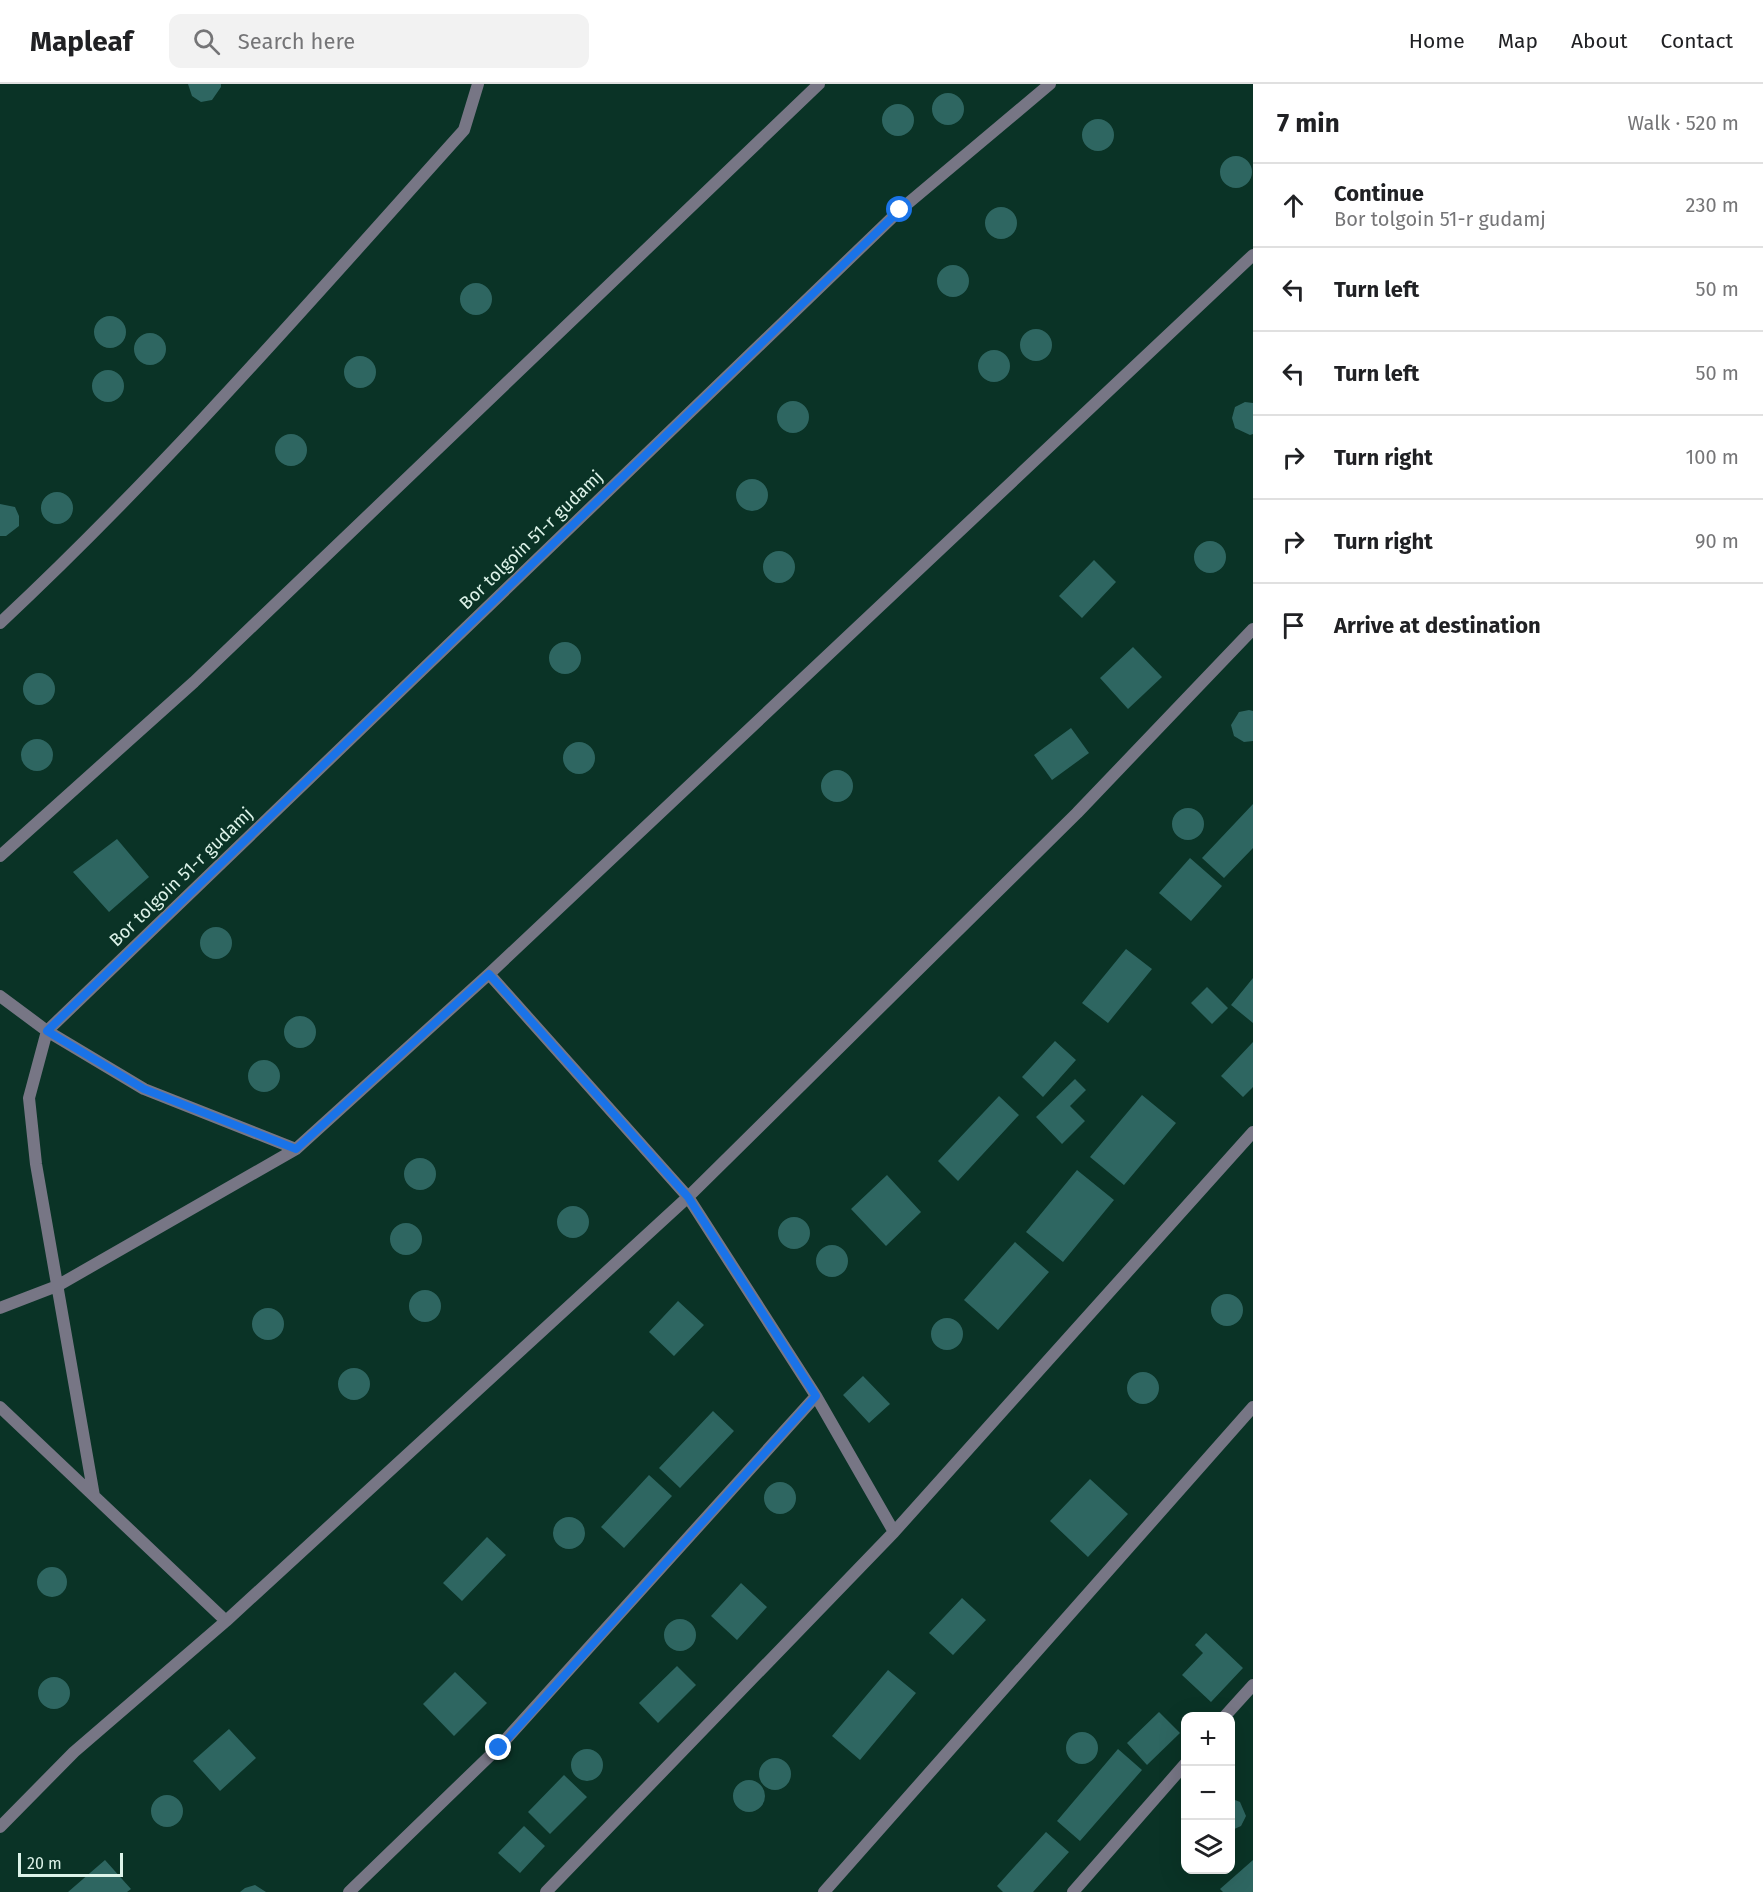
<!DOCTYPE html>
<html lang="en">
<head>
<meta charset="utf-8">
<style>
	body { margin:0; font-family:"Fira Sans",sans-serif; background:#f2f2f2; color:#202124 }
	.controls { position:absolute; right:18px; bottom:18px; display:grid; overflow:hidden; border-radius:12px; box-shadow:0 6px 24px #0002 }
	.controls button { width:54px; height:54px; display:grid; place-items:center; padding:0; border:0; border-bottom:2px solid #e0e0e0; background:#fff; color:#202124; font:30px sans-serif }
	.scale { position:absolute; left:18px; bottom:15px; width:105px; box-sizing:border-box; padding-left:6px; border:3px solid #ddf3e9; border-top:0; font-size:16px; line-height:21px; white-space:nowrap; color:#ddf3e9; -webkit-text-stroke:4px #0a3326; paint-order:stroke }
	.stop { position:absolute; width:18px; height:18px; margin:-14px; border:4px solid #1a73e8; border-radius:50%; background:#fff }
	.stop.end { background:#1a73e8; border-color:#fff; box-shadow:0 2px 6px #0008 }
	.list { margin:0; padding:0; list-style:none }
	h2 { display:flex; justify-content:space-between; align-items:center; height:78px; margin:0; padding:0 24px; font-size:26px }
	h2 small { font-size:20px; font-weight:400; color:#757577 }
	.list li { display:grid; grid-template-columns:39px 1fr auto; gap:18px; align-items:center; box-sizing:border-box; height:84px; padding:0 24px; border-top:2px solid #e0e0e0 }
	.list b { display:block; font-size:22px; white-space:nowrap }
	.list p { margin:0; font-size:20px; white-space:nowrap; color:#757577 }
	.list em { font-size:20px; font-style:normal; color:#757577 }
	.icon { flex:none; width:33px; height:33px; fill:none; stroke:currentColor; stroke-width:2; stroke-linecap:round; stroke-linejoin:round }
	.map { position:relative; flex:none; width:1253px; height:1808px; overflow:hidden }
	header { display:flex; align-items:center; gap:36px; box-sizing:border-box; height:84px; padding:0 30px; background:#fff; border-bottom:2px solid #e0e0e0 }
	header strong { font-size:28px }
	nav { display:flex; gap:33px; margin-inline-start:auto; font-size:21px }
	.search { width:420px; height:54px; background:#f2f2f2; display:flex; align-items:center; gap:15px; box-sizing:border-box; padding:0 21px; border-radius:12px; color:#757577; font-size:22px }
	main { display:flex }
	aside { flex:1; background:#fff }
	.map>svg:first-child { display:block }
</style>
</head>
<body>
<header>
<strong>Mapleaf</strong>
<div class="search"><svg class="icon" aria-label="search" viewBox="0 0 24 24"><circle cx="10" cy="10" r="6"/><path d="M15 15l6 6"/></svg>Search here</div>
<nav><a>Home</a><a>Map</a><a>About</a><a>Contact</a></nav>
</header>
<main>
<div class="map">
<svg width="1253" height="1808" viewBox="0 0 1253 1808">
	<rect width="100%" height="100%" fill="#0a3326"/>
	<path fill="#2e6661" d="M188 0H221V3L212 16 201 18 192 12Z
		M932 25a16 16 0 1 1 32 0a16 16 0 1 1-32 0Z
		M882 36a16 16 0 1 1 32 0a16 16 0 1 1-32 0Z
		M1082 51a16 16 0 1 1 32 0a16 16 0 1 1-32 0Z
		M1220 88a16 16 0 1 1 32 0a16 16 0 1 1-32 0Z
		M985 139a16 16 0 1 1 32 0a16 16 0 1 1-32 0Z
		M937 197a16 16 0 1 1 32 0a16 16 0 1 1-32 0Z
		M460 215a16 16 0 1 1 32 0a16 16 0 1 1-32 0Z
		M94 248a16 16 0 1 1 32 0a16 16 0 1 1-32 0Z
		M1020 261a16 16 0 1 1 32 0a16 16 0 1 1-32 0Z
		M134 265a16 16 0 1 1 32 0a16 16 0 1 1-32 0Z
		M978 282a16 16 0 1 1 32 0a16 16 0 1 1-32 0Z
		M344 288a16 16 0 1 1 32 0a16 16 0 1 1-32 0Z
		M92 302a16 16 0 1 1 32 0a16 16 0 1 1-32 0Z
		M777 333a16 16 0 1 1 32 0a16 16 0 1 1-32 0Z
		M1245 318 1253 319V350L1250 351 1235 344 1232 334 1235 323Z
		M275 366a16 16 0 1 1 32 0a16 16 0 1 1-32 0Z
		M736 411a16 16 0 1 1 32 0a16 16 0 1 1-32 0Z
		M41 424a16 16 0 1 1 32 0a16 16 0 1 1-32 0Z
		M0 420 15 423 19 432V442L6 452H0Z
		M1194 473a16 16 0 1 1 32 0a16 16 0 1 1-32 0Z
		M763 483a16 16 0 1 1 32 0a16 16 0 1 1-32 0Z
		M1094 476 1116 498 1082 534 1059 512Z
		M549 574a16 16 0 1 1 32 0a16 16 0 1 1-32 0Z
		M1133 563 1162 593 1128 625 1100 594Z
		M23 605a16 16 0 1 1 32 0a16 16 0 1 1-32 0Z
		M1249 626 1253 627V657L1244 658 1234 652 1231 641 1239 628Z
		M1071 644 1089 669 1052 696 1034 671Z
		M21 671a16 16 0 1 1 32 0a16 16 0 1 1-32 0Z
		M563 674a16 16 0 1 1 32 0a16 16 0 1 1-32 0Z
		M821 702a16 16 0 1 1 32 0a16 16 0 1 1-32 0Z
		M1253 720V764L1224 794 1202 774Z
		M1172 740a16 16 0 1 1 32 0a16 16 0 1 1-32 0Z
		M117 755 149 793 109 828 73 788Z
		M1190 774 1222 802 1191 837 1159 809Z
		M200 859a16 16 0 1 1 32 0a16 16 0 1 1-32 0Z
		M1126 865 1152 885 1108 939 1082 919Z
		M1253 894V939L1231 921Z
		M1207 903 1228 924 1212 940 1191 919Z
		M284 948a16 16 0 1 1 32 0a16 16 0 1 1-32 0Z
		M1055 957 1076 976 1043 1013 1022 993Z
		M1253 958V1003L1243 1013 1221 992Z
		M248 992a16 16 0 1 1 32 0a16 16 0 1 1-32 0Z
		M1075 995 1086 1006 1070 1022 1085 1037 1062 1060 1036 1033Z
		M1142 1011 1176 1039 1124 1101 1090 1073Z
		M999 1012 1019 1031 958 1097 938 1077Z
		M404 1090a16 16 0 1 1 32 0a16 16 0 1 1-32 0Z
		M1077 1086 1114 1116 1063 1178 1026 1148Z
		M887 1091 921 1128 886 1162 851 1125Z
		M557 1138a16 16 0 1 1 32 0a16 16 0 1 1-32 0Z
		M778 1149a16 16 0 1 1 32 0a16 16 0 1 1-32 0Z
		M390 1155a16 16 0 1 1 32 0a16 16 0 1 1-32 0Z
		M1015 1158 1049 1188 998 1246 964 1216Z
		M816 1177a16 16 0 1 1 32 0a16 16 0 1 1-32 0Z
		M409 1222a16 16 0 1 1 32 0a16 16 0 1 1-32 0Z
		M1211 1226a16 16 0 1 1 32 0a16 16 0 1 1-32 0Z
		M678 1217 704 1241 674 1272 649 1248Z
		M252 1240a16 16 0 1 1 32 0a16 16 0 1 1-32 0Z
		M931 1250a16 16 0 1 1 32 0a16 16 0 1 1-32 0Z
		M338 1300a16 16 0 1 1 32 0a16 16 0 1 1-32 0Z
		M1127 1304a16 16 0 1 1 32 0a16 16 0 1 1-32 0Z
		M863 1292 890 1320 869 1339 843 1311Z
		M713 1327 734 1347 680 1404 659 1384Z
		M649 1391 672 1412 624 1464 601 1443Z
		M1090 1395 1128 1430 1088 1473 1050 1437Z
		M764 1414a16 16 0 1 1 32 0a16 16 0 1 1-32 0Z
		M553 1449a16 16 0 1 1 32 0a16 16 0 1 1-32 0Z
		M487 1453 506 1471 462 1517 443 1499Z
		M37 1498a15 15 0 1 1 30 0a15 15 0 1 1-30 0Z
		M741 1499 767 1523 737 1556 711 1532Z
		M962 1514 986 1536 953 1571 929 1549Z
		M664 1551a16 16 0 1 1 32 0a16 16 0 1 1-32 0Z
		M1206 1549 1243 1584 1211 1618 1182 1591 1203 1569 1195 1561Z
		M677 1582 696 1601 658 1639 639 1619Z
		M888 1586 916 1609 860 1676 832 1652Z
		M455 1588 487 1619 454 1652 423 1620Z
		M38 1609a16 16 0 1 1 32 0a16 16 0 1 1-32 0Z
		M1159 1628 1180 1649 1147 1681 1127 1659Z
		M229 1645 256 1674 220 1707 193 1677Z
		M1066 1664a16 16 0 1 1 32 0a16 16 0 1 1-32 0Z
		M571 1681a16 16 0 1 1 32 0a16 16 0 1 1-32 0Z
		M1118 1665 1142 1686 1080 1757 1057 1737Z
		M759 1690a16 16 0 1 1 32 0a16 16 0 1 1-32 0Z
		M564 1691 587 1713 550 1750 528 1728Z
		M733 1712a16 16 0 1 1 32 0a16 16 0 1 1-32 0Z
		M151 1727a16 16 0 1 1 32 0a16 16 0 1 1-32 0Z
		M1230 1714 1240 1718 1246 1732 1241 1742 1230 1747Z
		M524 1742 545 1762 520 1789 498 1769Z
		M1046 1748 1069 1768 1033 1808H1003L997 1802Z
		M105 1776 131 1805 127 1808H68Z
		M1253 1776V1808H1223L1220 1805Z
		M255 1801 266 1808H240L245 1804Z"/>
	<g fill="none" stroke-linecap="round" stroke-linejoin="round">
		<path stroke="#777685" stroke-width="12" d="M0 539C165 385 313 214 464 46L478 0
			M0 772 194 598 819 0
			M489 890 688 1113 816 1312 894 1448
			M0 912 47 947 144 1005 296 1065
			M0 1224 57 1202 296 1065 489 890 1253 171
			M0 1323 226 1537
			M94 1412 36 1080 29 1014 47 947 900 126 1050 0
			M1225 1632 1253 1601
			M0 1743 74 1668 226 1537 688 1113 1077 729 1253 545
			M349 1808 499 1663 816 1312
			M546 1808 894 1448 1253 1048
			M824 1808 1253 1323
			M1073 1808 1186 1679"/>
	</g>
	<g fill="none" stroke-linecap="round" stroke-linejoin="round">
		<path stroke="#1a73e8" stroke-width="8" d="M499 1664 816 1312 688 1113 489 890 296 1065 144 1005 47 947 900 126"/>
	</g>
	<g text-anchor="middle" stroke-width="4.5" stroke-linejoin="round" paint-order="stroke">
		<g font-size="18" fill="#ddf3e9" stroke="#0a3326">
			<text transform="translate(531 456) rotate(-44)" y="6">Bor tolgoin 51-r gudamj</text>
			<text transform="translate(181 793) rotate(-44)" y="6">Bor tolgoin 51-r gudamj</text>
		</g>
	</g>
</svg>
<div class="controls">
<button>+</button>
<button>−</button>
<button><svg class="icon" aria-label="layers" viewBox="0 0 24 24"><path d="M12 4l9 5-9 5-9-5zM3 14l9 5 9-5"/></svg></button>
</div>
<div class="scale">20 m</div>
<div class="stop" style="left:900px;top:126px"></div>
<div class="stop end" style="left:499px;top:1664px"></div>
</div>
<aside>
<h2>7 min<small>Walk · 520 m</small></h2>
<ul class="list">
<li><svg class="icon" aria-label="ahead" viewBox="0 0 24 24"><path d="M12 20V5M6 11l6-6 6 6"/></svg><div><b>Continue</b><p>Bor tolgoin 51-r gudamj</p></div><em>230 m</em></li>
<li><svg class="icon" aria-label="left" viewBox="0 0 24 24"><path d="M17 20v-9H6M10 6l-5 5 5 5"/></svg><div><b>Turn left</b></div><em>50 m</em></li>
<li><svg class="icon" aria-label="left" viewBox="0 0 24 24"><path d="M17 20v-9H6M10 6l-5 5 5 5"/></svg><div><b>Turn left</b></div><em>50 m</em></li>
<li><svg class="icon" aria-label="right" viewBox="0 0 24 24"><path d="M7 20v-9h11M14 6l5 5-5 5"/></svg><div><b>Turn right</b></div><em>100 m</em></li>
<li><svg class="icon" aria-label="right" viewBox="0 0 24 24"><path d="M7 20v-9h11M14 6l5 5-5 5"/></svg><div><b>Turn right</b></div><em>90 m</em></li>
<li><svg class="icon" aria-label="arrive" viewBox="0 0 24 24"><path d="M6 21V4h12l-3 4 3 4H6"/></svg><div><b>Arrive at destination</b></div></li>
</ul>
</aside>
</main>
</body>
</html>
